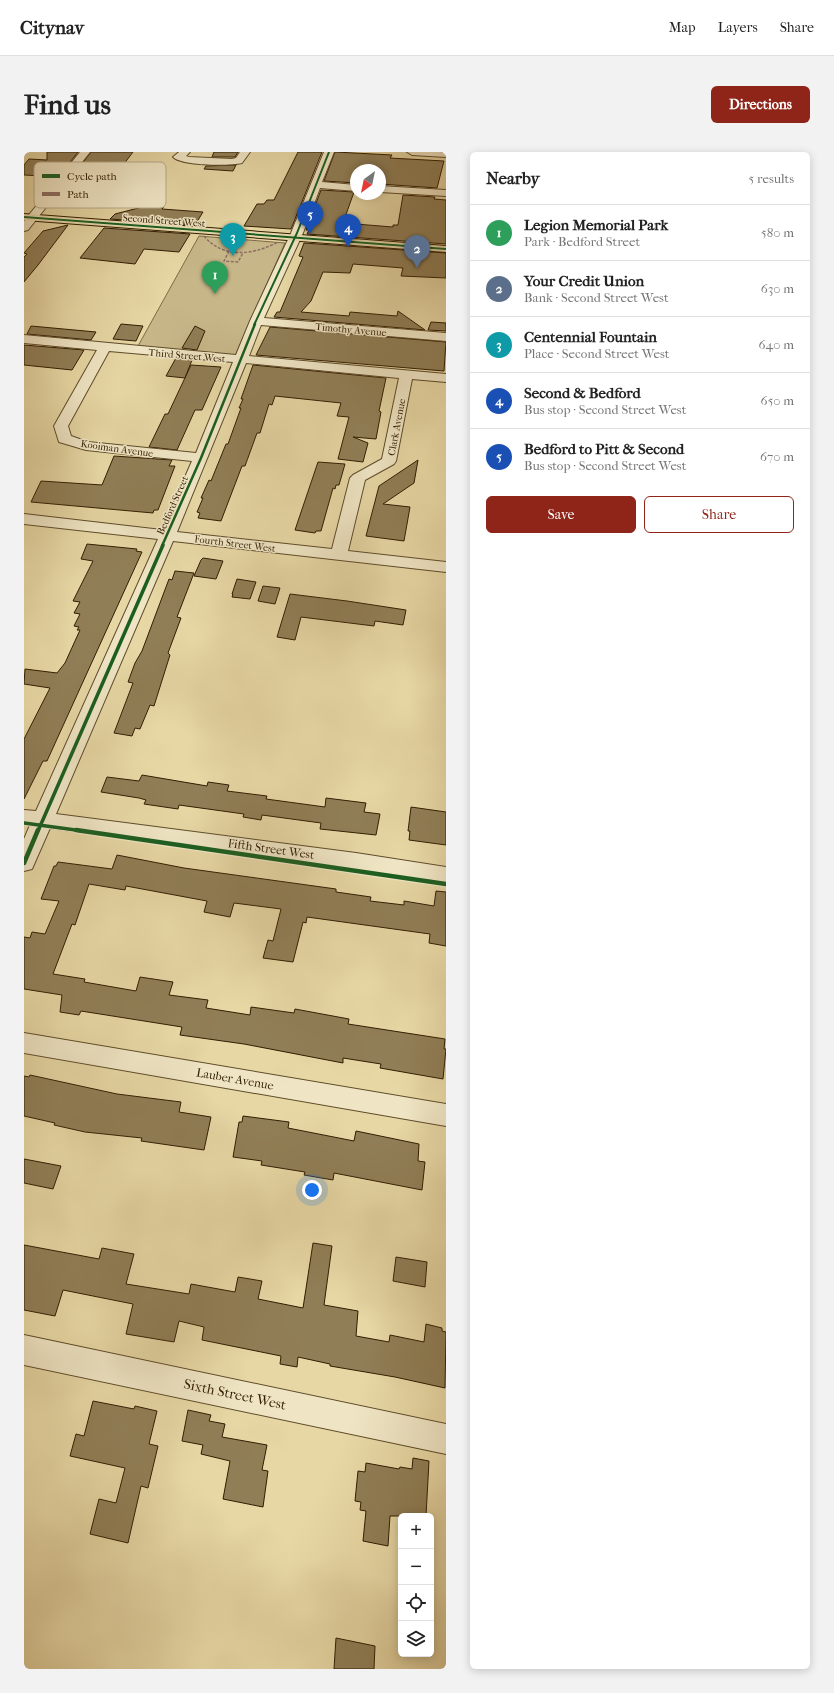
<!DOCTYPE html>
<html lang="en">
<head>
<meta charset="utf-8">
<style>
	body { margin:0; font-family:"IM FELL French Canon",serif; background:#f2f2f2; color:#222 }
	.controls { position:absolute; right:12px; bottom:12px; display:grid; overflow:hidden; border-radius:6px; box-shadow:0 2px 10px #0003 }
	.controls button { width:36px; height:36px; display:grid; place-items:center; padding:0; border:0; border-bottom:1px solid #e0e0e0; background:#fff; color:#222; font:20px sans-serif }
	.compass { position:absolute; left:326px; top:12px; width:36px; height:36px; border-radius:50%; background:#fff; box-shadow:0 2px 10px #0003; rotate:213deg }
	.you { position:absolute; left:288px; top:1038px; width:14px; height:14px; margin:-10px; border:3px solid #fff; border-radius:50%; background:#1a73e8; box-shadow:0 0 0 6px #1a73e833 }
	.badge { display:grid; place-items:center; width:26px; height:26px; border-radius:50%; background:#8f2418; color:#fff; font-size:13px; font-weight:700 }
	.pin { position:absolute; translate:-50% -33px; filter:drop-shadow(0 1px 2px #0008) }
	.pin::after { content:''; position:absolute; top:21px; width:14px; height:12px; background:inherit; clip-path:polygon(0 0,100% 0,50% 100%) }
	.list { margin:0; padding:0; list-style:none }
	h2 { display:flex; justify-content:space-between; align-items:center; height:52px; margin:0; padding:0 16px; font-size:17px }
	h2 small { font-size:13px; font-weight:400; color:#767676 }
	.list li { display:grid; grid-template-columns:26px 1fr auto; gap:12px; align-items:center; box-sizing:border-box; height:56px; padding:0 16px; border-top:1px solid #e0e0e0 }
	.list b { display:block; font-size:15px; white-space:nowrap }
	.list p { margin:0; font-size:13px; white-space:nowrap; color:#767676 }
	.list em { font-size:13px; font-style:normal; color:#767676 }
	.actions { display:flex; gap:8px; padding:12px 16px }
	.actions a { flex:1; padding:9px 0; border:1px solid #8f2418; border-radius:6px; text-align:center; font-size:14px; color:#8f2418 }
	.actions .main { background:#8f2418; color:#fff }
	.icon { flex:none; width:22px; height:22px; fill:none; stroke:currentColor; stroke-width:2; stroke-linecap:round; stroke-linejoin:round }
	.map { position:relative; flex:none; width:422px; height:1517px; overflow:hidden; border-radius:6px }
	header { display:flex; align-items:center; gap:24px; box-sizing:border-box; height:56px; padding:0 20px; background:#fff; border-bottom:1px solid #e0e0e0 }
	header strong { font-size:19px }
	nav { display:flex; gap:22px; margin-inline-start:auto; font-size:14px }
	.intro { display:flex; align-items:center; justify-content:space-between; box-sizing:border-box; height:96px; padding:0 24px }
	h1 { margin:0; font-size:28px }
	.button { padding:10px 18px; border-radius:6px; background:#8f2418; color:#fff; font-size:14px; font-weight:700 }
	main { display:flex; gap:24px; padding:0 24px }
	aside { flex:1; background:#fff; border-radius:6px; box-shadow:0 2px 10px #0003 }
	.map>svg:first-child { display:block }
</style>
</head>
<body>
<header>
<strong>Citynav</strong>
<nav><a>Map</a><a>Layers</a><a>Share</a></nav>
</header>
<div class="intro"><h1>Find us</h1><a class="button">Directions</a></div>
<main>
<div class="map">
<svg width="422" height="1517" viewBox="0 0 422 1517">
	<rect width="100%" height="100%" fill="#e6d7a4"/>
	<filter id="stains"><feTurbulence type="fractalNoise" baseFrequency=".005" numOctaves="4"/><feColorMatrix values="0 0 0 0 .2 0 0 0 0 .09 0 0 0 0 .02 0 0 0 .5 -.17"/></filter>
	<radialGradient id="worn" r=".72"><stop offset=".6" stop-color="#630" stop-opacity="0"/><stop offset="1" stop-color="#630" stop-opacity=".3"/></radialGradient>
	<path fill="#c7b788" stroke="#7c6a45" d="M175 84 261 91 211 204 114 194Z"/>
	<path fill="#907e56" stroke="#321d02" d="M23 0H54L35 24 22 23 23 19 19 24 0 23V13L5 7 23 8Z
		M67 0H109L78 41 68 40 65 44 61 45 42 44 57 26 48 25Z
		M190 0H214L211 5H188Z
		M274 0H298L267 77 220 74 233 52H240L243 48H250Z
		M311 0 368 3 366 6 420 9 413 36 356 32V18H332V31L300 29Z
		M212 13 209 19 180 17 182 14Z
		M297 38 330 40 319 71 369 75V73H374L379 43 411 45 410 47 422 48V92L283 82 285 78H282Z
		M126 53 140 54 138 57 179 60 171 73 86 67 91 62Z
		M44 73 14 113 0 130V105L3 102 0 101 19 79Z
		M80 76 166 82 155 100 120 97 111 112 56 106Z
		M280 91 422 101V126L377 124 379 116 329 112 326 121 299 120 287 149 277 160 325 164 326 160 373 164 374 159 401 178 250 165 253 160H256L279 105 275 104Z
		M407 170 422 171V179L404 178Z
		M97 172 119 174 112 189 89 187Z
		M7 174 72 180 67 188 3 182Z
		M171 174 181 179 173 198 158 196Z
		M246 175 422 190 420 219 232 203Z
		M0 193 60 198 48 218 0 213Z
		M152 206 168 208 161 226 142 224Z
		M167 213 197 215 178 258H171L153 298 125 295 141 262H144Z
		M229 213 362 226 355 259 357 260 352 287 329 285 344 291 339 310 314 307 325 265 313 264 317 251 251 244 248 253 245 252 236 281H233L221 314H218L197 369 174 366 176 361 173 360 179 346H177L185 328 187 329 202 292H204L217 256H215L219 247H217Z
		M90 304 148 308 145 314H151L134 358H130L129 361 7 350 17 329 78 333Z
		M394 308 390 331 359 352 386 355 380 389 342 384 355 334Z
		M294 310 321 312 315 333H312L311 337 309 336 297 379H292L291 381 271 378Z
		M63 392 113 397 112 399 118 400 23 609H19L0 647V587L26 536 0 532 1 517 33 521 41 511 56 478H53L55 475 50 474 56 462 50 461 56 450 49 449 69 409 57 407Z
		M179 406 199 409 192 427 170 424 177 408Z
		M151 419 170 421 153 465 157 466 144 501 146 503 130 554 126 553 116 577 111 576 108 584 90 581 109 531 104 530 111 511 118 499 145 427 148 428Z
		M213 427 232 430 226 447 208 445 209 442H208Z
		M239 434 256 436 251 452 234 449Z
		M266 442 323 449 382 458 379 473 351 469 350 474 277 465 271 488 253 485Z
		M118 623 183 634 184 630 205 633 203 639 243 644 242 647 301 655 302 646 342 651 340 660 356 662 352 683 296 677 297 671 238 663 237 668 219 665 220 662 155 653 154 657 120 652 122 648 115 646 77 640 83 625 115 629Z
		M387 655 422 660V693L385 688 386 679H384Z
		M93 703 160 716 312 737V740L347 745 346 749 380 753V749L410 754 412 739 422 740V794L405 791 406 782 283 765 282 771 279 770 269 810 239 806 244 788 249 789 257 757 210 751 206 765 180 760 183 749 102 734 101 738 65 732 51 773 48 772 29 822 61 827 60 830 112 839 116 825 149 830 145 843 184 848 182 856 226 863 227 855 270 861 271 857 325 867 324 872 421 887 420 897H422L419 927 356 916 357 912 319 906V911L220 892 156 883 158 875 57 859 55 863 36 860 38 843 0 837V785L6 786 8 780 21 782 35 749 17 747 30 714H32L34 710 88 717Z
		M6 923 93 942 157 950 155 960 187 965 180 998 117 989 118 986 61 980 30 973 31 971 0 964V924L5 925Z
		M219 964 265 970 264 976 330 989 332 979 395 992 394 1009 401 1010 398 1038 310 1021 309 1028 280 1023 281 1020 237 1013 238 1009 209 1005 215 970H218Z
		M0 1007 37 1014 29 1037 0 1031Z
		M289 1091 308 1094 300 1153 334 1159 332 1184 365 1190 366 1183 400 1190 402 1172 418 1176V1179L422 1180 421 1236 371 1225 306 1214V1212L274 1205 273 1215 256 1212 257 1204 178 1188 180 1175 155 1169 150 1190 102 1182 109 1152 39 1138 31 1164 0 1158V1093L75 1107 78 1096 110 1102 102 1132 165 1142 167 1132 211 1140 214 1125 238 1129 234 1147 279 1156Z
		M372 1105 403 1110 401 1135 369 1129Z
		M69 1249 110 1257 111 1254 133 1259 125 1292 134 1294 124 1336 117 1334 104 1391 66 1382 75 1347 92 1351 101 1316 46 1304 52 1282 60 1284Z
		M164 1258 187 1263 185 1269 201 1272 198 1285 243 1293 238 1318 244 1319 239 1355 199 1347 206 1309 177 1302 179 1293 158 1289Z
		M389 1306 405 1309 402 1364H366L364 1394 339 1389 342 1359 336 1358 337 1350 331 1349 334 1319 341 1320 342 1311 375 1317 376 1315 388 1317Z
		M312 1486 351 1494 350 1517H310Z"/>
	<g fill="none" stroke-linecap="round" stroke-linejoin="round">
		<g stroke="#5f4c2a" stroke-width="2">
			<path id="minor" d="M56 0H66L4 78 0 79V69Z
				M155 0H166L162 4 165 5 208 7 212 6 216 0H226L218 11C206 14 158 14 149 5Z
				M300 0H310L298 30 332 33V39L296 36 279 81 240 166 422 181V189L237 173 225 204 422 222V230L388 227 372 309 370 312 341 328 324 399 422 410V420L149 389 32 662 332 701 422 715V731L332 717 26 676 8 717 0 719V687L6 673 0 672V658L12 659 134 387 0 372V362L138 378 168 309 62 298 35 290 30 274 73 198 0 191V183L212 203 226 169 267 81ZM85 199 209 210 172 301 64 290 47 284 44 274ZM222 211 375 226 358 307 329 323 326 326 308 397 153 380Z
				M383 0H422V5L388 3Z
				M356 34 422 38V44L356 40Z
				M0 881 422 952V974L0 901Z
				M0 1183 422 1272V1302L0 1213Z"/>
		</g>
		<g stroke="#321d02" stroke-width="2">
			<path id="major" d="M0 62 422 94V100L0 68Z"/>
		</g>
		<use href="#minor" fill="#efe5c4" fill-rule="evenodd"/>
		<use href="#major" fill="#e6d7a4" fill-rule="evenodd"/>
		<path stroke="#8d6e63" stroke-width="1.5" stroke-dasharray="3 1.5" stroke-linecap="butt" d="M180 84C199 107 230 103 254 90
			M205 99 200 109 214 110 219 101"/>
		<g stroke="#efe5c4" stroke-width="3.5">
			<path id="cycleway-far3" d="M0 65 422 97
				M230 173 273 81 305 0"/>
		</g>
		<g stroke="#efe5c4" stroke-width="4">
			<path id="cycleway-far2" d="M138 394 177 306 231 172"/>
		</g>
		<g stroke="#efe5c4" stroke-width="5.5">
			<path id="cycleway-far1" d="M0 671 59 679
				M14 679 139 393"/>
		</g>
		<g stroke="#efe5c4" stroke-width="7">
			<path id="cycleway" d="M52 678 422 732
				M0 711 14 678"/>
		</g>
		<use href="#cycleway-far3" stroke="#1b5e20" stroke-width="2"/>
		<use href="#cycleway-far2" stroke="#1b5e20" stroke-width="2.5"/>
		<use href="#cycleway-far1" stroke="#1b5e20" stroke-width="3.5"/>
		<use href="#cycleway" stroke="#1b5e20" stroke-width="4.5"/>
	</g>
	<g text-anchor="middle" stroke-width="3" stroke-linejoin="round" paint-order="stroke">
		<g font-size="10" fill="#321d02" stroke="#efe5c4">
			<text transform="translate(140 68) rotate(4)" y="4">Second Street West</text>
			<text transform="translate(327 177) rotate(5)" y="4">Timothy Avenue</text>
			<text transform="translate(163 203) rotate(5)" y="4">Third Street West</text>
			<text transform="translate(372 275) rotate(-79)" y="4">Clark Avenue</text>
			<text transform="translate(93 296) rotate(8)" y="4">Kooiman Avenue</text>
			<text transform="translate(148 353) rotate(-66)" y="4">Bedford Street</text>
			<text transform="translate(211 391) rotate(7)" y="4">Fourth Street West</text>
		</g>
		<g font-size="12" fill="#321d02" stroke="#efe5c4">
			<text transform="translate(247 697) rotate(8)" y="4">Fifth Street West</text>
			<text transform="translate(211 927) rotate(10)" y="4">Lauber Avenue</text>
		</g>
		<g font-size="14" fill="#321d02" stroke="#efe5c4">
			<text transform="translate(211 1242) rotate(12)" y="5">Sixth Street West</text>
		</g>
	</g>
	<rect x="10" y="10" width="132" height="46" rx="6" fill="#efe5c4" stroke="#b6a98a" stroke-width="1"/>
	<rect x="18" y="22" width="18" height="4" fill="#1b5e20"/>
	<rect x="18" y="40" width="18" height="4" fill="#8d6e63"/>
	<g font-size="11" fill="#321d02">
		<text x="43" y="28">Cycle path</text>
		<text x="43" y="46">Path</text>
	</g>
	<rect width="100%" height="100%" filter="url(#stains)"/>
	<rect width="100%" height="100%" fill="url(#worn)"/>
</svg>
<div class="controls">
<button>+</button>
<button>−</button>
<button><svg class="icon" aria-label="locate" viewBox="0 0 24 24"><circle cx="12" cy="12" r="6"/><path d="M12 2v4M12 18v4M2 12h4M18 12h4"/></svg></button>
<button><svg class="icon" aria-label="layers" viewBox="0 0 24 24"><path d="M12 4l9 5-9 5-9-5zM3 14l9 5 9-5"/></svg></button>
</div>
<svg class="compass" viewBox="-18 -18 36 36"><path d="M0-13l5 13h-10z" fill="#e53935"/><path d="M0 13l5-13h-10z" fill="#767676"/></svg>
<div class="you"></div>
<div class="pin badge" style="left:191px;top:142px;background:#2e9e5b">1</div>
<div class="pin badge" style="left:393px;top:116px;background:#5c6f8a">2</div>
<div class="pin badge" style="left:209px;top:104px;background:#0f9aa8">3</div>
<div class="pin badge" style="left:324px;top:95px;background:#1a4fb4">4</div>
<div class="pin badge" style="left:286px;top:82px;background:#1a4fb4">5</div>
</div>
<aside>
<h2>Nearby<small>5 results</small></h2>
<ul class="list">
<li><span class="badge" style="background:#2e9e5b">1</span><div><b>Legion Memorial Park</b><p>Park · Bedford Street</p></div><em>580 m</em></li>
<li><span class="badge" style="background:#5c6f8a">2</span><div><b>Your Credit Union</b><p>Bank · Second Street West</p></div><em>630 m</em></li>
<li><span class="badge" style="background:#0f9aa8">3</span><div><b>Centennial Fountain</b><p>Place · Second Street West</p></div><em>640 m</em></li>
<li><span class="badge" style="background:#1a4fb4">4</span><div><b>Second &amp; Bedford</b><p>Bus stop · Second Street West</p></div><em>650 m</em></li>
<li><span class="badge" style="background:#1a4fb4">5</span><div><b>Bedford to Pitt &amp; Second</b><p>Bus stop · Second Street West</p></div><em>670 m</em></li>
</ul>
<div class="actions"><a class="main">Save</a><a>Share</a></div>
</aside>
</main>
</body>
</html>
